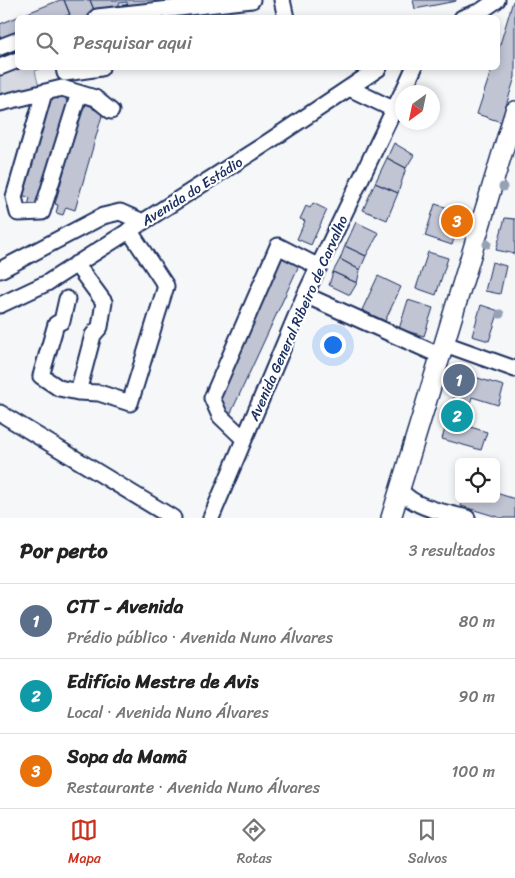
<!DOCTYPE html>
<html lang="pt">
<head>
<meta charset="utf-8">
<style>
	body { margin:0; font-family:Sriracha,sans-serif; background:#f2f2f2; color:#222 }
	.controls { position:absolute; right:15px; bottom:15px; display:grid; overflow:hidden; border-radius:8px; box-shadow:0 2px 8px #0003 }
	.controls button { width:45px; height:45px; display:grid; place-items:center; padding:0; border:0; border-bottom:1px solid #e0e0e0; background:#fff; color:#222; font:25px sans-serif }
	.compass { position:absolute; left:395px; top:85px; width:45px; height:45px; border-radius:50%; background:#fff; box-shadow:0 2px 8px #0003; rotate:213deg }
	.you { position:absolute; left:332px; top:344px; width:18px; height:18px; margin:-12px; border:4px solid #fff; border-radius:50%; background:#1a73e8; box-shadow:0 0 0 8px #1a73e833 }
	.badge { display:grid; place-items:center; width:32px; height:32px; border-radius:50%; background:#c8321e; color:#fff; font-size:16px; font-weight:700 }
	.pin { position:absolute; translate:-50% -50%; border:2px solid #fff; box-shadow:0 1px 5px #0006 }
	.list { margin:0; padding:0; list-style:none }
	h2 { display:flex; justify-content:space-between; align-items:center; height:65px; margin:0; padding:0 20px; font-size:21px }
	h2 small { font-size:16px; font-weight:400; color:#767676 }
	.list li { display:grid; grid-template-columns:32px 1fr auto; gap:15px; align-items:center; box-sizing:border-box; height:75px; padding:0 20px; border-top:1px solid #e0e0e0 }
	.list b { display:block; font-size:19px; white-space:nowrap }
	.list p { margin:0; font-size:16px; white-space:nowrap; color:#767676 }
	.list em { font-size:16px; font-style:normal; color:#767676 }
	.icon { flex:none; width:28px; height:28px; fill:none; stroke:currentColor; stroke-width:2; stroke-linecap:round; stroke-linejoin:round }
	.map { position:relative; flex:none; width:515px; height:518px; overflow:hidden }
	.search { position:absolute; background:#fff; box-shadow:0 2px 8px #0003; left:15px; right:15px; top:15px; height:55px; display:flex; align-items:center; gap:12px; box-sizing:border-box; padding:0 18px; border-radius:8px; color:#767676; font-size:19px }
	.sheet { height:290px; background:#fff }
	nav { display:flex; justify-content:space-around; align-items:center; box-sizing:border-box; height:70px; border-top:1px solid #e0e0e0; background:#fff; font-size:14px; color:#767676 }
	nav a { display:grid; justify-items:center; gap:2px }
	nav .on { color:#c8321e }
	.map>svg:first-child { display:block }
</style>
</head>
<body>
<div class="map">
<svg width="515" height="518" viewBox="0 0 515 518">
	<rect width="100%" height="100%" fill="#f6f7f9"/>
	<filter id="ink" filterUnits="userSpaceOnUse"><feTurbulence type="fractalNoise" baseFrequency=".02" numOctaves="2"/><feDisplacementMap in="SourceGraphic" scale="10" xChannelSelector="R" yChannelSelector="G"/><feConvolveMatrix kernelMatrix="1 2 1 2 8 2 1 2 1" color-interpolation-filters="sRGB"/></filter>
	<g filter="url(#ink)">
		<path fill="#d6d9e2" stroke="#7884a0" d="M43 68 35 71 40 91 0 101V69Z"/>
		<path fill="#c0c4d3" stroke="#1b2f5e" d="M60 0H64L70 14 61 18H18V34L0 41V24Z
			M64 0H90L97 17 71 18Z
			M90 0H190L127 7V2L119 3V7L94 10Z
			M413 0H456V1L415 9Z
			M513 1 515 2V77L501 122 477 114 492 68H498V51Z
			M60 93 67 95 66 101 69 102 41 201 38 200 36 208 28 205 30 198 19 194 47 96 58 99Z
			M87 100 95 103 93 109 103 112 75 210 66 207 63 215 56 213 58 205 55 204 82 106 85 107Z
			M394 143 414 155 406 168 387 158Z
			M387 158 406 168 398 193 375 183Z
			M375 183 398 193 387 220 363 210Z
			M313 203 327 210 311 245 297 239 305 221 300 219 306 206 310 208Z
			M435 204 462 212 452 245 425 236Z
			M505 218 515 219V254L496 250Z
			M356 222 379 233 366 256 345 246Z
			M345 246 366 256 360 270 340 259Z
			M281 252 301 261 230 415 213 401Z
			M428 252 448 258 436 295 416 288Z
			M340 259 360 270 357 283 333 272Z
			M492 262 506 266 500 294 485 291Z
			M333 272 357 283 350 295 329 285Z
			M378 276 401 287 385 321 362 310Z
			M408 300 433 308 424 336 399 329Z
			M481 305 499 311 489 341 472 336Z
			M461 373 504 386 498 405 472 397 464 425 487 432 481 450 442 439Z
			M496 493 515 499V518H501L461 506 463 499H496Z"/>
		<g fill="none" stroke-linecap="round" stroke-linejoin="round">
			<g stroke="#1b2f5e" stroke-width="19">
				<path id="minor" d="M282 0 286 18
					M97 17 252 0
					M462 18 481 11 497 0
					M0 47 18 40
					M0 67 18 60
					M64 68 65 73 101 68
					M349 88 395 110
					M403 92 414 68
					M44 93 14 197 18 213 42 212 79 93
					M0 103 62 88 95 98 111 111
					M76 264 104 302 100 327 93 335 78 392
					M0 270 103 216 120 212 143 222
					M305 295 441 356
					M67 299 62 321 56 324 41 376 59 388 78 392 99 393 130 403 166 286 129 230
					M0 305 47 283 262 146 379 68
					M445 344 515 369
					M0 413 173 518
					M244 439 220 416 212 398 278 246 319 267
					M400 490C416 509 444 512 467 518
					M211 518 305 295 402 93"/>
			</g>
			<g stroke="#1b2f5e" stroke-width="22">
				<path id="major" d="M391 518 515 111"/>
			</g>
			<use href="#minor" stroke="#fff" stroke-width="15"/>
			<use href="#major" stroke="#fff" stroke-width="19"/>
		</g>
		<g fill="#97a1b6">
			<circle cx="503" cy="187" r="4.5"/>
			<circle cx="487" cy="244" r="4.5"/>
			<circle cx="500" cy="314" r="4.5"/>
		</g>
	</g>
	<g text-anchor="middle" stroke-width="4.5" stroke-linejoin="round" paint-order="stroke">
		<g font-size="14" fill="#1b2f5e" stroke="#fff">
			<text transform="translate(192 191) rotate(-32)" y="5">Avenida do Estádio</text>
			<text transform="translate(298 318) rotate(-66)" y="5">Avenida General Ribeiro de Carvalho</text>
		</g>
	</g>
</svg>
<div class="controls">
<button><svg class="icon" aria-label="locate" viewBox="0 0 24 24"><circle cx="12" cy="12" r="6"/><path d="M12 2v4M12 18v4M2 12h4M18 12h4"/></svg></button>
</div>
<svg class="compass" viewBox="-18 -18 36 36"><path d="M0-13l5 13h-10z" fill="#e53935"/><path d="M0 13l5-13h-10z" fill="#767676"/></svg>
<div class="you"></div>
<div class="pin badge" style="left:459px;top:380px;background:#5c6f8a">1</div>
<div class="pin badge" style="left:457px;top:416px;background:#0f9aa8">2</div>
<div class="pin badge" style="left:457px;top:221px;background:#e8710a">3</div>
<div class="search"><svg class="icon" aria-label="search" viewBox="0 0 24 24"><circle cx="10" cy="10" r="6"/><path d="M15 15l6 6"/></svg>Pesquisar aqui</div>
</div>
<section class="sheet">
<h2>Por perto<small>3 resultados</small></h2>
<ul class="list">
<li><span class="badge" style="background:#5c6f8a">1</span><div><b>CTT - Avenida</b><p>Prédio público · Avenida Nuno Álvares</p></div><em>80 m</em></li>
<li><span class="badge" style="background:#0f9aa8">2</span><div><b>Edifício Mestre de Avis</b><p>Local · Avenida Nuno Álvares</p></div><em>90 m</em></li>
<li><span class="badge" style="background:#e8710a">3</span><div><b>Sopa da Mamã</b><p>Restaurante · Avenida Nuno Álvares</p></div><em>100 m</em></li>
</ul>
</section>
<nav>
<a class="on"><svg class="icon" aria-label="map" viewBox="0 0 24 24"><path d="M3 6l6-2 6 2 6-2v14l-6 2-6-2-6 2zM9 4v14M15 6v14"/></svg>Mapa</a>
<a><svg class="icon" aria-label="directions" viewBox="0 0 24 24"><path d="M12 3l9 9-9 9-9-9zM9 14v-3h6M13 9l2 2-2 2"/></svg>Rotas</a>
<a><svg class="icon" aria-label="saved" viewBox="0 0 24 24"><path d="M7 4h10v16l-5-4-5 4z"/></svg>Salvos</a>
</nav>
</body>
</html>
